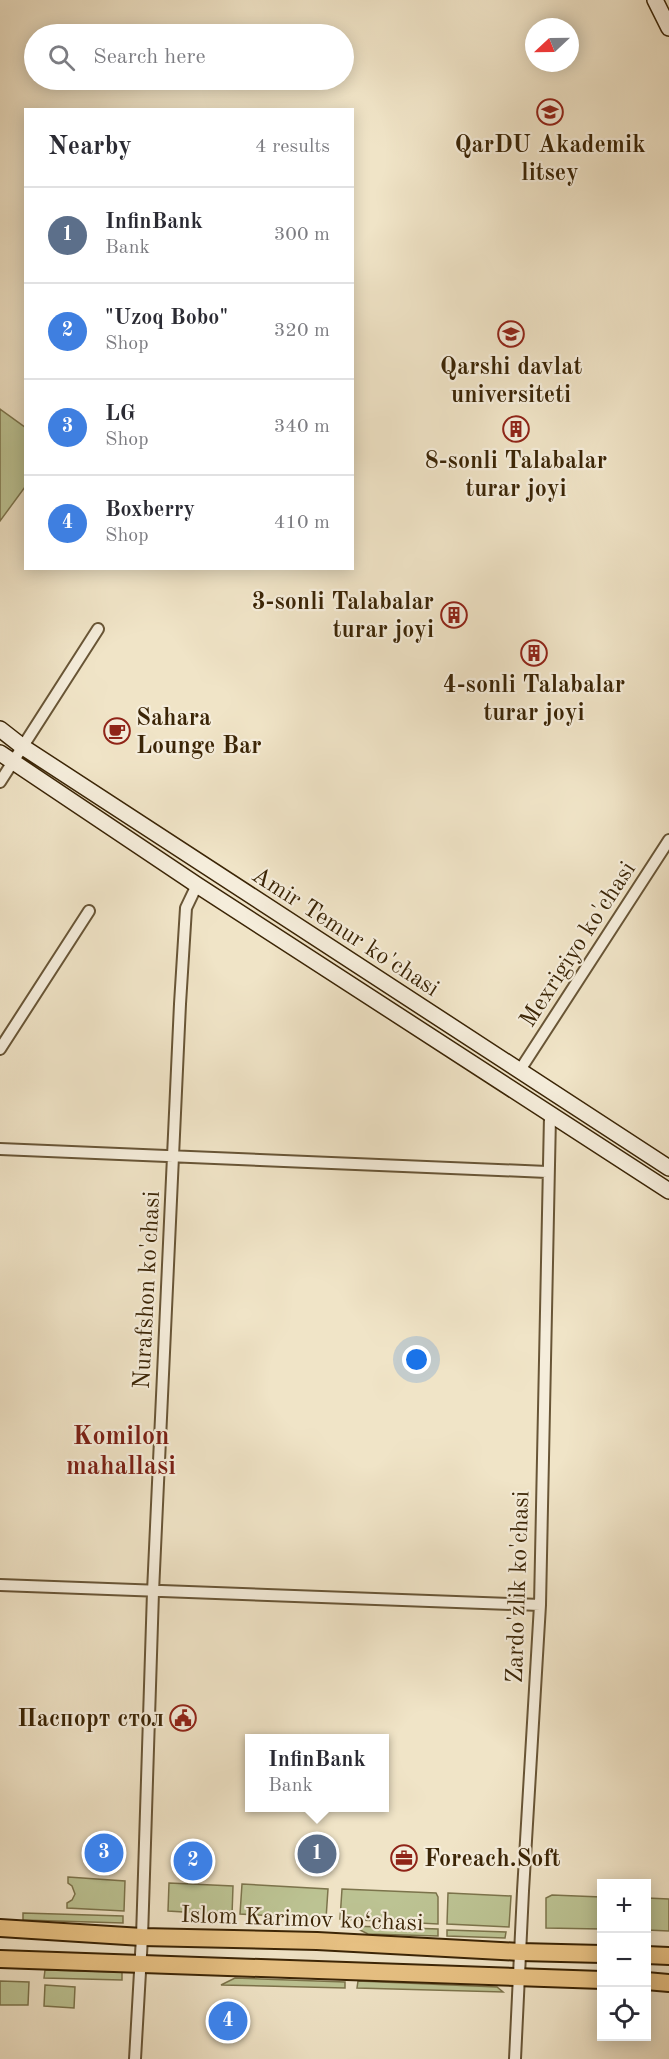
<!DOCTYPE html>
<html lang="en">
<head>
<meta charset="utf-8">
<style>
	body { margin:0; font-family:"Old Standard TT",serif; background:#f2f2f3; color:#2b2b33 }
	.controls { position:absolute; right:18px; bottom:18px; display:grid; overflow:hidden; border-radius:0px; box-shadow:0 3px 15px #0003 }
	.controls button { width:54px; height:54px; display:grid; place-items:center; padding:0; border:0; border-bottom:2px solid #e1e1e2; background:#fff; color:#2b2b33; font:30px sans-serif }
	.compass { position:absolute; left:525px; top:18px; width:54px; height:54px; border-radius:50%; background:#fff; box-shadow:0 3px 15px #0003; rotate:248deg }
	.you { position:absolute; left:417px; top:1360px; width:21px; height:21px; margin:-15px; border:4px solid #fff; border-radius:50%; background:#1a73e8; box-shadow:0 0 0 9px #1a73e833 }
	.badge { display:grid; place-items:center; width:39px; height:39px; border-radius:50%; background:#d93025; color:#fff; font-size:20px; font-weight:700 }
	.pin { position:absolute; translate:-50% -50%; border:3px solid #fff; box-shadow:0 2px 6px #0006 }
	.popup { position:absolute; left:245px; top:1734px; width:144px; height:78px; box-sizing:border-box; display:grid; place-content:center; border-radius:0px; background:#fff; filter:drop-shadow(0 2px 4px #0005); font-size:20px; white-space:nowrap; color:#7c7c81 }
	.popup b { font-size:22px; color:#2b2b33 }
	.popup::after { content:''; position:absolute; left:50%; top:100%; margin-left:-12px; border:12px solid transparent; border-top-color:#fff }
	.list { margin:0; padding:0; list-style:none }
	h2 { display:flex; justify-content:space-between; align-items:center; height:78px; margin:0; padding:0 24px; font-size:26px }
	h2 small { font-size:20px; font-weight:400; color:#7c7c81 }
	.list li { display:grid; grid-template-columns:39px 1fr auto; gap:18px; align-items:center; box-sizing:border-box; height:96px; padding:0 24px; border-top:2px solid #e1e1e2 }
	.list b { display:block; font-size:22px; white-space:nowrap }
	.list p { margin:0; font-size:20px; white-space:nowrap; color:#7c7c81 }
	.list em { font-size:20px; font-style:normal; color:#7c7c81 }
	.icon { flex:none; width:33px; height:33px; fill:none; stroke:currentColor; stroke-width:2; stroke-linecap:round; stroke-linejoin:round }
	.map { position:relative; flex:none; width:669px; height:2059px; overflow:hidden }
	.search { position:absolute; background:#fff; box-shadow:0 3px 15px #0003; left:24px; top:24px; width:330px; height:66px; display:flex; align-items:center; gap:15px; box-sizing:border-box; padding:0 21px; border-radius:33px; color:#7c7c81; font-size:22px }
	.panel { position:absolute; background:#fff; box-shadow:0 3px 15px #0003; left:24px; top:108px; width:330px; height:462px; border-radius:0px }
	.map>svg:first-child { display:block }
</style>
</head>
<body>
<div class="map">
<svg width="669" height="2059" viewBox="0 0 669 2059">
	<rect width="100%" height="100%" fill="#f0e4c7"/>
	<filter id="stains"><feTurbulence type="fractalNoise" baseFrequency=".00333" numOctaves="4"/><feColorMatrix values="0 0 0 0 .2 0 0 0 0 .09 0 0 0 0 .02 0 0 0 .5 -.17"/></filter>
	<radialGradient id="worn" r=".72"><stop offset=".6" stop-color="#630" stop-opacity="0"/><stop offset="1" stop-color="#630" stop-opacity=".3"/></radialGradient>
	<path fill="#bcc393" stroke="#7c744c" stroke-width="1.5" d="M0 409 26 428 25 487 0 521Z
		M68 1877 125 1881 124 1911 67 1908V1903L72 1900 75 1894 72 1886 68 1883Z
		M169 1883 233 1886 232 1915 168 1911Z
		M242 1884 328 1889 326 1919 240 1914Z
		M342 1889 436 1893 438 1897V1924L340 1919Z
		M448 1893 511 1896 509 1927 447 1924Z
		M552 1895 601 1897V1929L546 1928V1898Z
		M647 1898 669 1899V1931L647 1930Z
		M23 1913 123 1916V1923L23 1920Z
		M352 1926 438 1929V1936L368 1934Z
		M447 1930 506 1932 505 1938 447 1936Z
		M45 1970 122 1972V1980L44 1978Z
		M235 1978 345 1982V1988L221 1985Z
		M0 1981 29 1982 28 2005H0Z
		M358 1981 497 1987 503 1992 357 1988Z
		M45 1985 75 1987 74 2008 44 2006Z"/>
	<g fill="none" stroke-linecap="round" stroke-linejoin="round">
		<g stroke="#685536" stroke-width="14">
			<path id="street" d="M0 782 98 629
				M0 1049 89 911
				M520 1070 669 840
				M0 1149 547 1172
				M0 1585 540 1605
				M135 2059 142 1937 153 1592 180 1004 186 908 197 885
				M515 2059 523 1891 540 1605 550 1116"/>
		</g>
		<g stroke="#3b2506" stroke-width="18">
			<path id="secondary" d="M655 0 669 28
				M0 729 23 747 669 1168
				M0 753 197 885 669 1191"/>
		</g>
		<g stroke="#3b2506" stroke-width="20">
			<path id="primary" d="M0 1928 142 1937 317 1941 520 1952 602 1954
				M646 1955 669 1956
				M0 1959 602 1980
				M646 1981 669 1983"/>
		</g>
		<use href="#street" stroke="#f5eddb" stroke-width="10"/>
		<use href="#secondary" stroke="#f5eddb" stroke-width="15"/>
		<use href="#primary" stroke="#e8c284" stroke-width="16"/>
	</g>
	<defs>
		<g id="school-ring" transform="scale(1.35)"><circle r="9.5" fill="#f5eddb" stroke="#8f2418" stroke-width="1.5"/><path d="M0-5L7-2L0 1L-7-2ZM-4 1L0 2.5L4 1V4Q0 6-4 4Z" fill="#8f2418"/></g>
		<g id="university-ring" transform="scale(1.35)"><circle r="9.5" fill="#f5eddb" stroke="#8f2418" stroke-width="1.5"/><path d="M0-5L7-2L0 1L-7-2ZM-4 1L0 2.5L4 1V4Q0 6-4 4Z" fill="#8f2418"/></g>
		<g id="building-ring" transform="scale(1.35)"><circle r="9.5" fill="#f5eddb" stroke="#8f2418" stroke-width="1.5"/><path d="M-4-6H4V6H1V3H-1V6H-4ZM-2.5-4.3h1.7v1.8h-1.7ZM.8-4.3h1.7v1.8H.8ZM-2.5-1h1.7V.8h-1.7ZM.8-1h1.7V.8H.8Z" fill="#8f2418"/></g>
		<g id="cafe-ring" transform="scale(1.35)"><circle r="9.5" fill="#f5eddb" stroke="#8f2418" stroke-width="1.5"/><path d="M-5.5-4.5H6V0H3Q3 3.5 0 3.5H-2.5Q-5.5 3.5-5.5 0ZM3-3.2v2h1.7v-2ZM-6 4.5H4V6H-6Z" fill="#8f2418"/></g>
		<g id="civic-ring" transform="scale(1.35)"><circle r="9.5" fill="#f5eddb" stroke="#8f2418" stroke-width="1.5"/><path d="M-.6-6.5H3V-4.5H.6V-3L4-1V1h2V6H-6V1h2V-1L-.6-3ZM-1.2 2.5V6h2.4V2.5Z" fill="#8f2418"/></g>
		<g id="office-ring" transform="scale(1.35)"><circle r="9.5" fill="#f5eddb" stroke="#8f2418" stroke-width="1.5"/><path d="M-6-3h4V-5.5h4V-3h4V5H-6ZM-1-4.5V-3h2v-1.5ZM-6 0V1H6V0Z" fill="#8f2418"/></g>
	</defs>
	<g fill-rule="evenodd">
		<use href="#school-ring" x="550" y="112"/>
		<use href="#university-ring" x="511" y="334"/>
		<use href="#building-ring" x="516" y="429"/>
		<use href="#building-ring" x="454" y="615"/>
		<use href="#building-ring" x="534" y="653"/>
		<use href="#cafe-ring" x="117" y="731"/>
		<use href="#civic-ring" x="183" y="1718"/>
		<use href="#office-ring" x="404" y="1858"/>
	</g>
	<g text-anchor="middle" stroke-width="4.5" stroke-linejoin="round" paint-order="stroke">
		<g font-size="24" font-weight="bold" fill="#3b2506" stroke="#f5eddb">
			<text x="550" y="152">QarDU Akademik<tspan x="550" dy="28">litsey</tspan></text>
			<text x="511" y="374">Qarshi davlat<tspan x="511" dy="28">universiteti</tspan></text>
			<text x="516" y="468">8-sonli Talabalar<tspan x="516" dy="28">turar joyi</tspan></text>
			<text x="434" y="609" text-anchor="end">3-sonli Talabalar<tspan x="434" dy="28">turar joyi</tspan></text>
			<text x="534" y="692">4-sonli Talabalar<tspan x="534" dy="28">turar joyi</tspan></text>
			<text x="136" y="725" text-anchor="start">Sahara<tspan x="136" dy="28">Lounge Bar</tspan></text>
			<text x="164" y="1726" text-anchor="end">Паспорт стол</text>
			<text x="424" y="1866" text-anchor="start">Foreach.Soft</text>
		</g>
		<g font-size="24" fill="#3b2506" stroke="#f5eddb">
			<text transform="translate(346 931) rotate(33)" y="8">Amir Temur ko'chasi</text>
			<text transform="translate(577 944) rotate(-57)" y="8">Mexrigiyo ko'chasi</text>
			<text transform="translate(146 1290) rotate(-87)" y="8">Nurafshon ko'chasi</text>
			<text transform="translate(517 1587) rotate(-88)" y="8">Zardo'zlik ko'chasi</text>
			<text transform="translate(302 1918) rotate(2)" y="8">Islom Karimov ko‘chasi</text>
		</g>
		<g font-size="26" font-weight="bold" fill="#7a1f14" stroke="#f5eddb">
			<text x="121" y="1444">Komilon<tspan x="121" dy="30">mahallasi</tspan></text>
		</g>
	</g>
	<rect width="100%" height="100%" filter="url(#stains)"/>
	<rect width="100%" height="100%" fill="url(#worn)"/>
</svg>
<div class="controls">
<button>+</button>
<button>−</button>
<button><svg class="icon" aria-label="locate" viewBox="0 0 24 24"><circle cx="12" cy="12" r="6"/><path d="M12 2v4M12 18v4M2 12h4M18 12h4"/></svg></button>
</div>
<svg class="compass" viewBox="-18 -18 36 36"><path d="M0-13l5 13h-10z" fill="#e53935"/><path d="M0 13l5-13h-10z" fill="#7c7c81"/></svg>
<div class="you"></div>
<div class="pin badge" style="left:317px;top:1854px;background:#5c6f8a">1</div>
<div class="popup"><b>InfinBank</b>Bank</div>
<div class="pin badge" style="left:193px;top:1861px;background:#3f7fe0">2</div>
<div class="pin badge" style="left:104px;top:1853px;background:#3f7fe0">3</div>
<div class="pin badge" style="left:228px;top:2021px;background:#3f7fe0">4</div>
<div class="search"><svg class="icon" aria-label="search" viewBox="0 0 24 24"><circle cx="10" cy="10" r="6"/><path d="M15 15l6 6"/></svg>Search here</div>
<section class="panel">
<h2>Nearby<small>4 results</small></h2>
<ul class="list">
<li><span class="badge" style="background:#5c6f8a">1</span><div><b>InfinBank</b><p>Bank</p></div><em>300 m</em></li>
<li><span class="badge" style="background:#3f7fe0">2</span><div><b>&quot;Uzoq Bobo&quot;</b><p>Shop</p></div><em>320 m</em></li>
<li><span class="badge" style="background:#3f7fe0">3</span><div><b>LG</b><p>Shop</p></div><em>340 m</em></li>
<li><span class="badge" style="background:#3f7fe0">4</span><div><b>Boxberry</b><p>Shop</p></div><em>410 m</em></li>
</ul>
</section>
</div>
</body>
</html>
